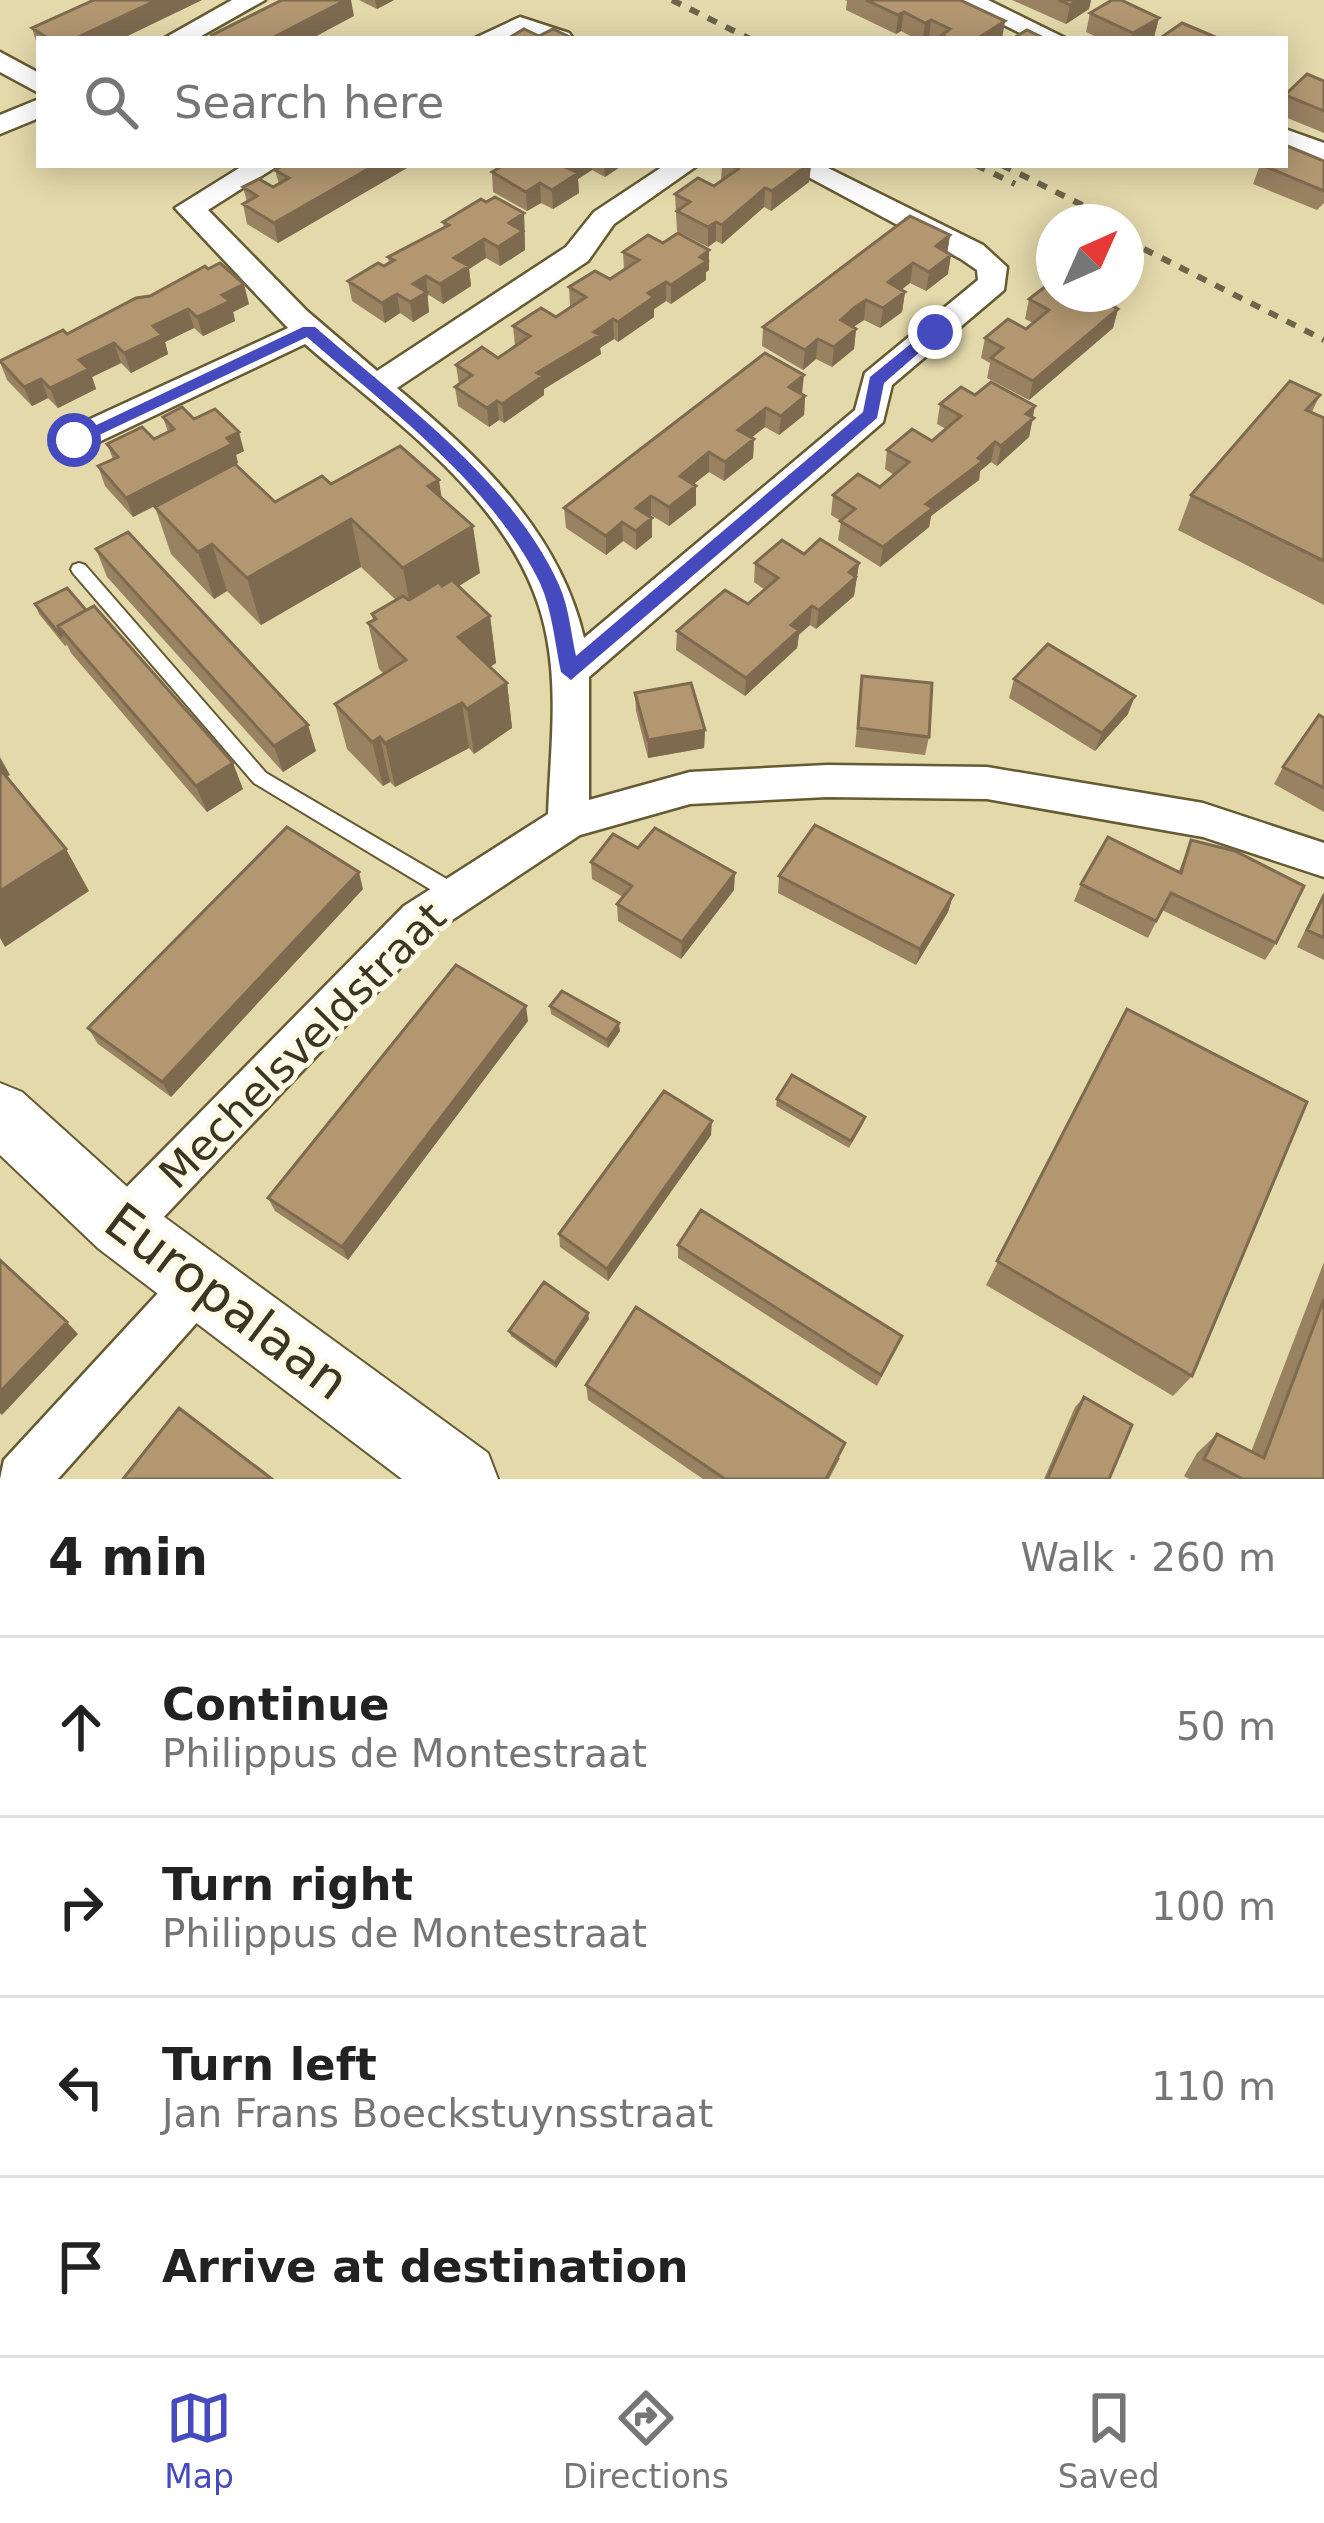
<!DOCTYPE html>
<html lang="en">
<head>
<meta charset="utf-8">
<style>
	body { margin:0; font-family:"DejaVu Sans",sans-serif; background:#f2f2f2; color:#222 }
	.compass { position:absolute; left:1036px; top:204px; width:108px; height:108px; border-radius:50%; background:#fff; box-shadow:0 6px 30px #0003; rotate:45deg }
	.stop { position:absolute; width:36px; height:36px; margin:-27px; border:9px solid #464abf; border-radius:50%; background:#fff }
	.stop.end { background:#464abf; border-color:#fff; box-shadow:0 3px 12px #0008 }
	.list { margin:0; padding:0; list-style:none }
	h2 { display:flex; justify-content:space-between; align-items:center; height:156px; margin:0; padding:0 48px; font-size:51px }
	h2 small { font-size:39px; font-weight:400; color:#767676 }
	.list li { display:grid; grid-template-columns:78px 1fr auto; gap:36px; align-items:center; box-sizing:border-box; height:180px; padding:0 48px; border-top:3px solid #e0e0e0 }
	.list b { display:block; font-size:45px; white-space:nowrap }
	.list p { margin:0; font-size:39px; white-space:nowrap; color:#767676 }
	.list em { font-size:39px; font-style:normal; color:#767676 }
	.icon { flex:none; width:66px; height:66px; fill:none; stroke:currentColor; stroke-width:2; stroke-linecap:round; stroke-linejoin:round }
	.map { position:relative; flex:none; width:1324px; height:1479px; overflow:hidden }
	.search { position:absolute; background:#fff; box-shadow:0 6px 30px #0003; left:36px; right:36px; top:36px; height:132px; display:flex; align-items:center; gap:30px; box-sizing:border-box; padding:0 42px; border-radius:0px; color:#767676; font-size:45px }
	.sheet { height:876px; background:#fff }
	nav { display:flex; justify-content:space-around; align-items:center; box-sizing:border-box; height:168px; border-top:3px solid #e0e0e0; background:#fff; font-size:33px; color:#767676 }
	nav a { display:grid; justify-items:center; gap:6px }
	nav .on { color:#464abf }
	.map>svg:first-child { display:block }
</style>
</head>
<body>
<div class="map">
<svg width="1324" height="1479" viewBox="0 0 1324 1479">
	<rect width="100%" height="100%" fill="#e4d9ab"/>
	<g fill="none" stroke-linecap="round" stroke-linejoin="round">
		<g stroke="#655a31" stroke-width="4">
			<path id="lane" d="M79 563 85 565 266 773 462 888 465 894 462 900 455 902 448 900 254 783 73 573 71 569 73 565Z"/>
		</g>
		<g stroke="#655a31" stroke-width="5">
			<path id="street" d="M232 0H265L196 39H163Z
				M954 0H988L1067 39H1032Z
				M520 17 569 33 573 39H535L521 34 509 39H473Z
				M0 52 39 73V93L0 72Z
				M39 99V118L0 134V115Z
				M1285 129 1324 143V161L1285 147Z
				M244 165H279L208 210 307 311 377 371 566 247 594 212 665 165H698L614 224 588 261 397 388C479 457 559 531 584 638L855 410 865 373 978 280 977 270 961 259 786 165H822L983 245 1007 267 1004 290 892 385 883 422 589 677V800L690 772 827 765 987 767 1203 803 1324 843V877L1203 837 987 799 827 797 690 804 580 835 434 932 139 1243 122 1250 105 1243 98 1226 105 1209 404 906 548 814C550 756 558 696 547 638 524 509 398 425 305 344L86 448H62L57 440 62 432 288 328 175 208Z
				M200 1258 217 1266 225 1283 217 1300 58 1479H0L4 1460 183 1266Z"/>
		</g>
		<g stroke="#655a31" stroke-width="4">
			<path id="secondary" d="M0 1083 22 1092 145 1203 488 1453 498 1479H402L99 1249 0 1155Z"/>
		</g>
		<use href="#lane" fill="#fff" fill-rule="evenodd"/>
		<use href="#street" fill="#fff" fill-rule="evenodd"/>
		<use href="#secondary" fill="#fff" fill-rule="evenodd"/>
		<path stroke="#6c654b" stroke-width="6" stroke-dasharray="10 10" stroke-linecap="butt" d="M672 0 750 39
			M976 165 1015 184
			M1002 165 1116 222
			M1126 240 1324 340"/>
	</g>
	<path fill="#998261" d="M94 0H202L121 39H39L38 48 32 28Z
		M359 0H394L377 9Z
		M845 0H960L1002 39H916L901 31 896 34 846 10 847 1Z
		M1012 0H1091L1089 9 1066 24Z
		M1090 13 1159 18 1154 37 1150 39H1101L1086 32Z
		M1324 81V133L1285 117V94Z
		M1324 161V203L1317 210 1253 184 1260 165Z
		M284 165H412L278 243 247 224 243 204 247 202 243 187H273L279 184 275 170Z
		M504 165H623L605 177 592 170 578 179 579 193 553 209 541 203 527 211 493 192 492 172Z
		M722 165H811L809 182 771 211 764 207 722 244 716 241 708 247 677 231 675 194 714 186 721 181Z
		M486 202 524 213 525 250 500 266 486 258 469 269 471 286 443 304 429 295 427 297 429 312 413 322 400 313 385 323 352 301 348 281 389 263 388 257 444 228 443 222Z
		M950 235 947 252 948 274 926 291 910 283 901 290 905 292 902 312 880 328 864 320 853 327 856 329 854 349 832 367 816 359 803 370 762 346 763 327Z
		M623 252 709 270 706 272V280L671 304 666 301 654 309V317L618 342 614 339 604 345 600 348 601 354 544 389V395L504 423 499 420 489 427 458 406 455 387 459 385 456 365 498 358 515 346 513 326 556 317 570 307 569 287 610 279 624 270Z
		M1054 294 1118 309 1113 328 1029 400 987 378 990 363 981 358 985 338 1026 329 1033 323 1025 319 1029 299Z
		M136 298 249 304 233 312 235 321 203 336 194 328 165 342 168 354 131 373 121 363 92 377 96 389 58 408 48 398 32 406 7 380 0 362 67 334Z
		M765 353 805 396 804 415 779 435 765 427 751 438 754 439 753 458 724 481 709 472 693 484 696 486V505L669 526 651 515 649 517 652 518V537L636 550 623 541 606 555 566 528 564 508Z
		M975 395 1033 417 1029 437 997 466 991 462 980 471 979 480 931 516 929 527 880 567 838 540 841 521 831 515 833 495 880 487 894 475 885 469 887 450 932 441 946 429 937 424 940 404Z
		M1320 395 1312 412 1324 418V605L1178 530 1191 495Z
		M163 417 194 419 244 451 236 455 238 463 236 464 275 502 331 484 442 498 480 573 458 586 490 616 496 663 490 667 507 683 512 728 474 754 469 748 395 787 390 782 383 786 347 749 335 704 384 674 379 669 368 623 373 620 372 614 396 600 361 567 261 625 227 591 214 599 171 554 155 507 190 488 133 517 105 486 98 466 113 459 107 444 154 439 168 432Z
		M96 549 316 751 283 772 107 577Z
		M804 554 859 563 854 596 816 629 810 625 799 635 797 648 745 696 676 650 677 631 748 604 765 590 754 582 755 563Z
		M35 604 243 789 207 812 71 653 67 645 65 646 39 614Z
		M862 676 929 737 925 755 855 747Z
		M1014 679 1128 714 1095 751 1009 698Z
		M635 693 705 730 704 748 648 758 636 711Z
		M1324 718V812L1274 784 1283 767Z
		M1191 840 1276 943 1265 960 1162 910 1148 938 1074 901 1081 884 1179 871Z
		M638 848 734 890 681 959 618 921 617 904 623 897 592 879 591 862Z
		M779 876 953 895 948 912 916 965 778 893Z
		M363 889 171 1097 98 1044 88 1028Z
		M1324 892V960L1297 947Z
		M550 1006 620 1031 608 1048 551 1014Z
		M1127 1009 1192 1376 1173 1396 986 1285Z
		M528 1021 348 1260 275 1211 268 1198Z
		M777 1099 865 1117 863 1124 849 1148 776 1106Z
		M711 1135 608 1281 560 1247 559 1234Z
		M678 1245 897 1347 877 1386 678 1258Z
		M1324 1262V1479H1189L1184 1476 1197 1453 1217 1434 1251 1452Z
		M589 1319 556 1368 511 1336 509 1331Z
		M586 1385 840 1458 829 1479H703L588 1400Z
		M1084 1397 1109 1479H1044L1075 1407Z"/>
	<path fill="#7d6a4f" d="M157 0H202L121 39H74Z
		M346 0H351L354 16 311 39H270Z
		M375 0H394L377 9Z
		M1078 0H1091L1089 9 1066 24 1070 5Z
		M904 12 901 31 896 34 898 15Z
		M1159 18 1154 37 1150 39H1132L1133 33Z
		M931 20 929 39H923L925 23Z
		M1005 21 1002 39H979L980 37Z
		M375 165H412L278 243 274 223Z
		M568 165H592V170L578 179 579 193 553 209 552 190Z
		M604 165H623L605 177Z
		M808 165H811L809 182 771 211 772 191Z
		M540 183 541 203 527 211 526 192Z
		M765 188 764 207 722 244V225Z
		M524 213 525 250 500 266 498 247 509 223Z
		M716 222V241L708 247V227Z
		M950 235 947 255 936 246Z
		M484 239 486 258 469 269 471 286 443 304 440 284 454 258Z
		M709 250V270L706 272V280L671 304V285Z
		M951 255 948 274 926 291 929 272Z
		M913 263 910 283 885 302 888 282Z
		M426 276 429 312 413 322 410 302 413 284Z
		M666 282V301L654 309V317L618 342V322L648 293Z
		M244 284 249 304 233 312 235 321 203 336 197 317 222 295Z
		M905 292 902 312 880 328 883 308Z
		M397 294 400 313 385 323 382 303Z
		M1118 298 1115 312 1118 309 1113 328 1029 400 1033 381Z
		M866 300 864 320 852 328 841 320 854 308Z
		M188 309 194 328 165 342 168 354 131 373 124 353 153 326Z
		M613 319 614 339 600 348 601 354 544 389V395L504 423 502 404 537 373Z
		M856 329 854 349 832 367 834 347Z
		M818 339 816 359 803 370 805 350Z
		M114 343 121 363 92 377 96 389 58 408 50 388 79 360Z
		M804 375 802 394 789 387Z
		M41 379 48 398 32 406 24 387Z
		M805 396 804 415 779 435 781 416Z
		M497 401 499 420 489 427 487 408Z
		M1035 406 1029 437 997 466 1001 446 1026 414Z
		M766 408 765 427 737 449 738 430Z
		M239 432 244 451 236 455 238 463 133 517 126 498Z
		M754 439 753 458 724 481 725 462Z
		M995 442 991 462 980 471 979 480 931 516 929 527 880 567 883 547 926 504Z
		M709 452V472L680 495V476Z
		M439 480 446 527 428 486Z
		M696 486V505L669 526V507Z
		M651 496V515L636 527V508Z
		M652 518V537L636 550V531Z
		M351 519 361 567 261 625 247 578Z
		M622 522 623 541 606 555V536Z
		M473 526 480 573 412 615 403 568Z
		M212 544 227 591 214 599 198 552Z
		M859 563 854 596 816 629 819 610 849 572Z
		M812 606 810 625 799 634 797 648 745 696 746 678 791 625Z
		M490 616 496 663 465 683 458 637Z
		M507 683 512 728 474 754 467 709Z
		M1135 696 1128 714 1095 751 1102 733Z
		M462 703 469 748 395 787 385 743Z
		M308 725 316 751 283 772 274 746Z
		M705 730 704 748 648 758V740Z
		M380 737 390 782 383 786 372 742Z
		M0 757 10 775 0 780Z
		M233 763 243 789 207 812 196 786Z
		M66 849 89 891 5 947 0 938V891Z
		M359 872 363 889 171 1097 162 1082Z
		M735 873 734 890 681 959 682 942Z
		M953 895 948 912 916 965 920 949Z
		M526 1006 528 1021 348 1260 342 1247Z
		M619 1023 620 1031 608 1048 607 1040Z
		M712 1121 711 1135 608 1281 607 1269Z
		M588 1313 589 1319 556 1368 555 1363Z
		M67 1322 78 1334 2 1415 0 1413V1392Z"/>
	<path fill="#b29771" stroke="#7d6a4f" stroke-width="3" d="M94 0H157L74 39H49L32 28Z
		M282 0H346L270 39H218L212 35Z
		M866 0H960L1005 21 980 37 985 39H950L942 35 950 29 931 20 925 23 904 12 898 15Z
		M1059 0H1078L1070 5Z
		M1112 0H1121L1159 18 1133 33 1090 13Z
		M1182 23 1220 39H1159Z
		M524 29 539 36 553 29 574 39H507Z
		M1027 30 1046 39H1012Z
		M1307 74 1324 81V111L1285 95Z
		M1285 145 1324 161V191L1262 165H1285Z
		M284 165H375L274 223 243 204 257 196 243 187 259 179 273 187 289 178 275 170Z
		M504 165H568L565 167 578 173 552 190 540 183 526 192 492 172Z
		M729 165H808L772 191 765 188 722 225 716 222 708 227 677 211 690 202 675 194 698 178 714 186 738 169Z
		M495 197 524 213 509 223 523 231 498 247 484 239 454 258 469 266 440 284 426 276 413 284 427 292 410 302 397 294 382 303 348 281 378 263 384 266 394 260 388 257 449 225 443 222 481 199 486 202Z
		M910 216 950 235 936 246 951 255 929 272 913 263 888 282 905 292 883 308 866 300 854 308 841 320 856 329 834 347 818 339 805 350 763 327Z
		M678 233 709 250 700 257 707 261 671 285 666 282 648 293 654 297 618 322 613 319 594 332 600 335 537 373 543 376 502 404 497 401 487 408 455 387 472 375 456 365 482 347 498 358 530 336 513 326 541 308 556 317 586 297 569 287 595 271 610 279 639 260 623 252 648 235 663 243Z
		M220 263 244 284 222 295 230 301 197 317 188 309 153 326 162 335 124 353 114 343 79 360 89 369 50 388 41 379 24 387 0 361 63 330 67 334 136 298 150 296 205 266 208 269Z
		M1050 283 1054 284V294H1109L1118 298 1111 305 1118 309 1033 381 991 358 1003 348 985 338 1008 319 1026 329 1049 310 1029 299Z
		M765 353 804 375 789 387 805 396 781 416 766 408 738 430 754 439 725 462 709 452 680 476 696 486 669 507 651 496 636 508 652 518 636 531 622 522 606 536 564 508Z
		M1290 381 1320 395 1306 410 1324 418V561L1191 495Z
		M991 382 1035 406 1026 414 1034 418 1001 446 995 442 978 458 983 461 926 504 933 508 883 547 840 521 855 509 833 495 858 474 880 487 909 462 887 450 912 429 932 441 961 416 940 404 961 387 975 395Z
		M182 407 194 419 215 409 239 432 227 438 232 444 126 498 98 466 118 457 107 444 142 427 154 439 174 429 163 417Z
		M400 446 439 480 428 486 473 526 403 568 351 519 247 578 212 544 198 552 155 507 235 464 275 502 322 476 331 484Z
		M128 532 308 725 274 746 96 549Z
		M820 539 859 563 849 572 856 577 819 610 812 606 801 616 791 625 799 630 746 678 677 631 725 590 748 604 778 578 755 563 782 540 804 554Z
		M452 580 490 616 458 637 507 683 467 709 462 703 385 743 380 737 372 742 335 704 406 660 368 623 376 619 372 614 403 596 409 600 439 582 442 586Z
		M67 588 86 610 58 626 62 635 61 636 35 604Z
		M94 606 233 763 196 786 58 626Z
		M1048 644 1135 696 1102 733 1014 679Z
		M862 676 932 683 929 737 858 728Z
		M691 683 705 730 648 740 635 693Z
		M1319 715 1324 718V788L1283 767Z
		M0 769 66 849 0 891Z
		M815 825 953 895 920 949 779 876Z
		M287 827 359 872 162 1082 88 1028Z
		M655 828 735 873 682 942 617 904 632 886 591 862 613 834 638 848Z
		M1108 837 1181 873 1191 840 1235 851 1304 886 1276 943 1171 893 1156 921 1081 884Z
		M1324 895V938L1307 930Z
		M456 965 526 1006 342 1247 268 1198Z
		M562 991 619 1023 607 1040 550 1006Z
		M1127 1009 1307 1102 1192 1376 997 1261Z
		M792 1075 865 1117 851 1141 777 1099Z
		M664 1091 712 1121 607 1269 559 1234Z
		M701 1210 902 1336 881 1375 678 1245Z
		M0 1260 67 1322 0 1392Z
		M544 1282 588 1313 555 1363 509 1331Z
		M1324 1299V1479H1243L1204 1459 1217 1434 1264 1458Z
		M636 1307 845 1443 826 1479H725L586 1385Z
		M1084 1397 1132 1425 1109 1479H1047Z
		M179 1408 272 1479H123Z"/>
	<path fill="#464abf" d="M303 327H315C398 399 513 482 559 585 569 607 571 634 576 656L863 412 870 377 929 329 943 332 884 383 877 418 571 680 561 672C555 644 552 609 540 583 491 483 389 409 307 337L80 444 65 440Z"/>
	<g text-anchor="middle" stroke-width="10" stroke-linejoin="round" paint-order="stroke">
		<g font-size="42" fill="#3b3624" stroke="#fefae8">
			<text transform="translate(302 1045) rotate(-45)" y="15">Mechelsveldstraat</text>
		</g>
		<g font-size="51" fill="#3b3624" stroke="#fefae8">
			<text transform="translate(227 1301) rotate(37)" y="18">Europalaan</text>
		</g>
	</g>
</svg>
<svg class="compass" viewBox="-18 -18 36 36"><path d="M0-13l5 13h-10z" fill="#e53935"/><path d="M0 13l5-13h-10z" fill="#767676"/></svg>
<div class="stop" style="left:74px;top:440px"></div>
<div class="stop end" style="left:935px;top:332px"></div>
<div class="search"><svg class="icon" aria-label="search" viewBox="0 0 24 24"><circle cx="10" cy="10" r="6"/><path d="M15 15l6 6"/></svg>Search here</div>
</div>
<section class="sheet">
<h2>4 min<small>Walk · 260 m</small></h2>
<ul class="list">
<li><svg class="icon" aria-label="ahead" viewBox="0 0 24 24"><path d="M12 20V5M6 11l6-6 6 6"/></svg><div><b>Continue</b><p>Philippus de Montestraat</p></div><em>50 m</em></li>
<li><svg class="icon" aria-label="right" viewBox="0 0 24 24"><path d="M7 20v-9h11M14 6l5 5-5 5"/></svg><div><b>Turn right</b><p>Philippus de Montestraat</p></div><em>100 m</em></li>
<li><svg class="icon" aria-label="left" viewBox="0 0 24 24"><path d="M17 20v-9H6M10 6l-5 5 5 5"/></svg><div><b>Turn left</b><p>Jan Frans Boeckstuynsstraat</p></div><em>110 m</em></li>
<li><svg class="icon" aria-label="arrive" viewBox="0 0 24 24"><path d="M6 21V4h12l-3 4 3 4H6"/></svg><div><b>Arrive at destination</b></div></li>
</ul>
</section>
<nav>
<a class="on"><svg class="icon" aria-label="map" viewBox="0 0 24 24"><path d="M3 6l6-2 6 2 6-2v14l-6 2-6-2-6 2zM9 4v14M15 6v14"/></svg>Map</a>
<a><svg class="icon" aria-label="directions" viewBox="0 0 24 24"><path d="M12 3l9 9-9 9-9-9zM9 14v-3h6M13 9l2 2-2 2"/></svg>Directions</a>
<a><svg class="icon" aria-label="saved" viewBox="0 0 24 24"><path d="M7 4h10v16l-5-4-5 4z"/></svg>Saved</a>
</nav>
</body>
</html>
